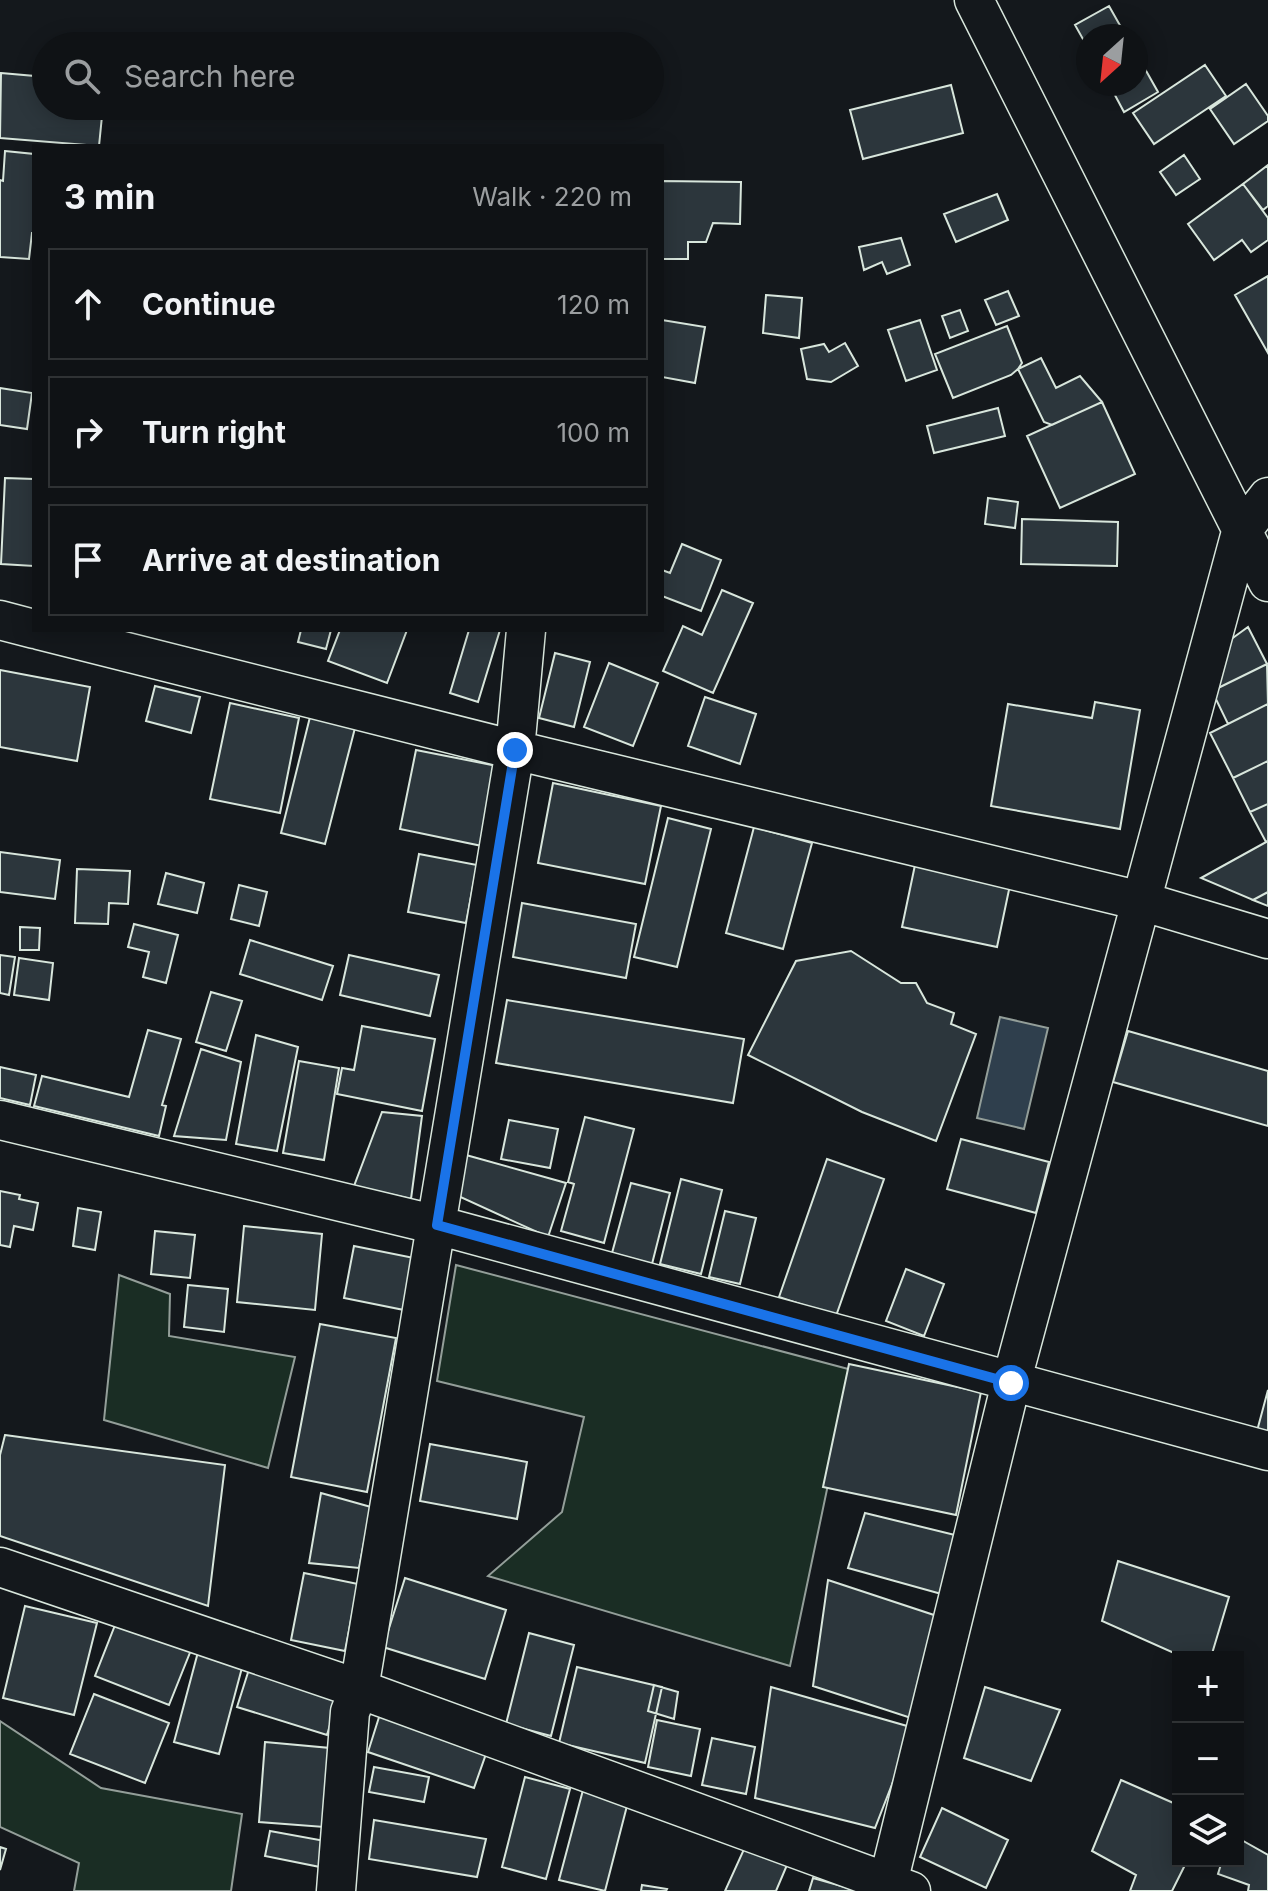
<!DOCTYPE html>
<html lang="en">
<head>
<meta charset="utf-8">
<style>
	body { margin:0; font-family:Inter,sans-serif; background:#1d2022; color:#f1f3f6 }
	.controls { position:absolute; right:24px; bottom:24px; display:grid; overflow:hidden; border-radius:0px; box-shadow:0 4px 20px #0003 }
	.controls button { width:72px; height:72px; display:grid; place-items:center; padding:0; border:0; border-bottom:2px solid #2f3234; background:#0f1215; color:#f1f3f6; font:40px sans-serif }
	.compass { position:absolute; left:1076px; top:24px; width:72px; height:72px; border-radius:50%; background:#0f1215; box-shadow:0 4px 20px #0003; rotate:207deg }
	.stop { position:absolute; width:24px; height:24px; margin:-18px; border:6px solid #1a73e8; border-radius:50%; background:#fff }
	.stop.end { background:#1a73e8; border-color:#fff; box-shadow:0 2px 8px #0008 }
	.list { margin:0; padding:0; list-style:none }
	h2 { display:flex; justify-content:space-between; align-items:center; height:104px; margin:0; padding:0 32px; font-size:34px }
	h2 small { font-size:26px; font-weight:400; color:#9b9ea0 }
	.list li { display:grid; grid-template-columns:52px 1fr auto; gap:24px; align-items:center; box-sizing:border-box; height:112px; margin:0 16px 16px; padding:0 16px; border:2px solid #2f3234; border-radius:0px }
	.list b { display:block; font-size:30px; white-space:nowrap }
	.list em { font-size:26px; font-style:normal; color:#9b9ea0 }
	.icon { flex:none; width:44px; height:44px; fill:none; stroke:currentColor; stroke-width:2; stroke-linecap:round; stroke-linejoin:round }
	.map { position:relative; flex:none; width:1268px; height:1891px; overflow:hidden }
	.search { position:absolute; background:#0f1215; box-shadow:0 4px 20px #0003; left:32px; top:32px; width:632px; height:88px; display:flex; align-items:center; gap:20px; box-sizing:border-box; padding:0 28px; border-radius:44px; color:#9b9ea0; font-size:30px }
	.panel { position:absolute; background:#0f1215; box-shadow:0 4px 20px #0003; left:32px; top:144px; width:632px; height:488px; border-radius:0px }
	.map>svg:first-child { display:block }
</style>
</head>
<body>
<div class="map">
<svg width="1268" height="1891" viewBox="0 0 1268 1891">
	<rect width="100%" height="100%" fill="#14181c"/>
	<path fill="#1a2d24" stroke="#939e99" stroke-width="2" d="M456 1265 852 1370 790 1666 488 1576 562 1512 584 1417 437 1381Z
		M119 1275 170 1294 169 1336 295 1357 268 1468 104 1420Z
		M0 1721 101 1788 242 1814 231 1891H74L79 1863 0 1827Z"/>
	<path fill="#2f3f4d" stroke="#939e99" stroke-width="2" d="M1000 1017 1048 1028 1024 1129 977 1118Z"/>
	<path fill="#2c363c" stroke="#d8e6dc" stroke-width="2" d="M1109 6 1126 36H1088V48L1075 25Z
		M1136 53 1158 92 1124 112 1109 84H1136Z
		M1205 65 1226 96 1154 144 1133 113Z
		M1 73 46 77V106H103L99 146 0 138Z
		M1246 84 1268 116V121L1234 144 1210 109Z
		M951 85 963 133 863 159 850 110Z
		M512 106H612V111L512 110Z
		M5 151 34 154V233H32L29 259 0 257V180L3 181Z
		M1184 155 1200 179 1176 195 1160 172Z
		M1268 165V206L1263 210 1243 184Z
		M662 181 741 182 740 224 713 223 706 242H688V259H662Z
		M1243 184 1268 218V240L1251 252 1242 240 1214 260 1188 224Z
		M997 194 1008 220 956 242 944 214Z
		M901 238 910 265 887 274 882 262 864 270 859 247Z
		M1268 276V353L1235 295Z
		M1008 291 1019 316 996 325 985 300Z
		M766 295 802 298 799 338 763 333Z
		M960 310 968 331 950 338 942 316Z
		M662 320 705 327 695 383 662 377Z
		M920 320 937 370 906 381 888 330Z
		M1007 326 1022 363 1018 369 1011 375 953 398 935 354Z
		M845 343 858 366 831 382 807 379 801 349 824 344 829 352Z
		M1041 358 1056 388 1080 376 1102 402 1052 425 1044 422 1018 369Z
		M0 388 32 393 27 429 0 425Z
		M1102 402 1135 474 1060 508 1027 436Z
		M998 408 1005 436 934 453 927 426Z
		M5 478 34 479V566L1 564Z
		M988 498 1018 502 1015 528 985 524Z
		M1022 519 1118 522 1117 566 1021 564Z
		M682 544 721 560 701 611 662 596V570L670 573Z
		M722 590 753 603 713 693 663 671 683 626 702 635Z
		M1248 627 1267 664 1212 691 1223 645Z
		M301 630H331L326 649 298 642Z
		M340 630H407L387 683 328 661Z
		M469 630H500L478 702 450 693Z
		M555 653 590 662 574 727 539 718Z
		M609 663 658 683 633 746 584 727Z
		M1267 664 1268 704 1228 724 1212 691Z
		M0 670 90 687 77 761 0 747Z
		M155 686 200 697 191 733 146 721Z
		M705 697 756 714 740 764 688 746Z
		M1095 702 1140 710 1120 829 991 806 1008 704 1092 718Z
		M230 703 299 718 280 813 210 799Z
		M1268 704V761L1233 778 1210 733Z
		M310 717 355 728 325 844 281 833Z
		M416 750 497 766 482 846 400 829Z
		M1268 761V804L1250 812 1233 778Z
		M553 783 661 806 645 884 538 863Z
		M1268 804V841L1266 842 1250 812Z
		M668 818 711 829 677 967 634 957Z
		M754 827 812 843 783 949 726 933Z
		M1268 841V892L1253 900 1201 878Z
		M0 852 60 860 55 899 0 892Z
		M419 854 477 865 466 923 408 912Z
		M915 865 1010 885 997 947 902 927Z
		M77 869 130 871 128 904 109 903 108 924 75 923Z
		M166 873 204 883 197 913 158 904Z
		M239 885 267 892 259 926 231 919Z
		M1268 892V906L1253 900Z
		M522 903 636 924 626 978 513 957Z
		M134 924 178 935 166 983 143 977 149 952 128 947Z
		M20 927 40 928 39 950H20Z
		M250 940 333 966 322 1000 240 974Z
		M851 951 901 983H916L927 1003 954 1013 951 1024 976 1034 936 1141 862 1112 748 1055 796 961Z
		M0 955 15 957 9 995 0 993Z
		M349 955 439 975 430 1016 340 995Z
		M19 958 53 963 49 1000 14 995Z
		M211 992 242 1001 226 1051 196 1042Z
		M507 1000 744 1039 733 1103 496 1063Z
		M362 1026 435 1039 422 1111 337 1094 342 1068 354 1070Z
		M148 1030 181 1039 162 1105 166 1106 159 1136 34 1106 42 1076 129 1097Z
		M1128 1031 1268 1071V1126L1113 1082Z
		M256 1035 298 1047 277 1151 236 1144Z
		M201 1049 241 1062 226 1140 174 1136Z
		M299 1061 339 1068 324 1160 283 1153Z
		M0 1067 36 1075 30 1105 0 1098Z
		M382 1112 422 1116 411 1199 354 1186Z
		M585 1117 634 1129 604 1243 561 1231 574 1184 568 1182Z
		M509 1120 558 1129 550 1168 501 1159Z
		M961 1139 1049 1162 1036 1213 947 1189Z
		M466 1155 566 1183 548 1237 456 1195Z
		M827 1159 884 1179 836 1316 779 1297Z
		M681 1179 722 1190 701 1274 660 1264Z
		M631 1183 670 1193 652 1264 612 1253Z
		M0 1191 20 1195 19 1199 38 1203 33 1230 14 1226 10 1247 0 1245Z
		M78 1208 101 1212 95 1250 73 1246Z
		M725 1211 756 1218 740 1284 709 1277Z
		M244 1226 322 1234 315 1310 237 1302Z
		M155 1231 195 1235 190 1278 151 1274Z
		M354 1246 414 1258 404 1310 344 1298Z
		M906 1269 944 1284 924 1336 886 1321Z
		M188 1285 228 1289 224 1332 184 1327Z
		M320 1324 396 1338 367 1492 291 1477Z
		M849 1364 981 1392 956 1515 823 1487Z
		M1268 1390V1434L1257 1431Z
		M5 1435 225 1465 208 1606 0 1536V1455Z
		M430 1444 527 1462 517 1519 420 1501Z
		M321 1493 371 1507 359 1568 309 1563Z
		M865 1513 959 1536 945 1595 848 1568Z
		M1118 1561 1229 1597 1211 1657H1183L1102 1621Z
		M304 1573 358 1584 345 1651 291 1640Z
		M405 1578 506 1610 485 1679 383 1647Z
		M828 1580 940 1617 911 1718 813 1686Z
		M25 1606 97 1623 74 1715 3 1698Z
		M119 1615 193 1645 169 1705 95 1676Z
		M529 1633 574 1645 551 1736 506 1724Z
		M198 1652 243 1664 219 1754 174 1742Z
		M251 1663 340 1691 327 1735 237 1707Z
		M577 1667 662 1687 645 1763 559 1743Z
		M654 1685 678 1692 674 1719 648 1711Z
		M771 1687 914 1728 875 1828 755 1798Z
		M985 1687 1060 1710 1031 1781 964 1758Z
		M94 1694 169 1723 145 1783 70 1754Z
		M380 1714 487 1751 474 1788 368 1752Z
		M657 1720 700 1729 691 1776 648 1767Z
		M712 1738 755 1747 746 1794 702 1785Z
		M265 1742 330 1748 324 1827 259 1822Z
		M374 1767 429 1777 424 1802 369 1792Z
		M525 1777 570 1789 546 1879 502 1867Z
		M1121 1780 1178 1805V1861H1187L1172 1891H1130L1136 1875 1092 1851Z
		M583 1790 628 1802 605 1891 559 1880Z
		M942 1808 1008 1840 986 1888 920 1857Z
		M374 1820 486 1839 477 1877 369 1859Z
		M270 1831 325 1841 320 1867 265 1856Z
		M1238 1838 1268 1855V1891H1248L1249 1885 1218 1874 1222 1861H1238Z
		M0 1847 6 1849 0 1870Z
		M745 1847 787 1865 776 1891H725Z
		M813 1878 859 1891H809Z
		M642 1885 667 1889 666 1891H641Z"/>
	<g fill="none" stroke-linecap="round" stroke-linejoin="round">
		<g stroke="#d8e6dc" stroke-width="41">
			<path id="minor" d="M974 0 1268 582
				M0 620 34 629
				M39 630 515 750 1141 901 1268 939
				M0 1120 437 1225 1268 1451
				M0 1567 359 1689 911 1891
				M336 1891 350 1712 359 1689 515 750 526 630
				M886 1891 1011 1383 1241 532 1268 497"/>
		</g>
		<use href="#minor" stroke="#14181c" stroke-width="38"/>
	</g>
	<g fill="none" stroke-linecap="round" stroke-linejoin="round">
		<path stroke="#1a73e8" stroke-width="10" d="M515 750 437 1225 1011 1383"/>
	</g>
</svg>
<div class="controls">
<button>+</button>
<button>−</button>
<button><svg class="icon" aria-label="layers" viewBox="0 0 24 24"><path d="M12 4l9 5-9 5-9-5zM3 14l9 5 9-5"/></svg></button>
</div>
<svg class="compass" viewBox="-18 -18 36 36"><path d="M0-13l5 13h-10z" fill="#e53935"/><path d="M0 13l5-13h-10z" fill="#9b9ea0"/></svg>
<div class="stop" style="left:1011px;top:1383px"></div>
<div class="stop end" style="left:515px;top:750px"></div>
<div class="search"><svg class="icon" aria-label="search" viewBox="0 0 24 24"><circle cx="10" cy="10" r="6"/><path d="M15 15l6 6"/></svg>Search here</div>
<section class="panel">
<h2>3 min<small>Walk · 220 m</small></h2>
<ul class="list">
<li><svg class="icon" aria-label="ahead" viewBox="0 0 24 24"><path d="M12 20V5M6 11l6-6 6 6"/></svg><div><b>Continue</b></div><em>120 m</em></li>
<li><svg class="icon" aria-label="right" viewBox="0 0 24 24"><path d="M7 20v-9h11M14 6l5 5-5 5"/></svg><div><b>Turn right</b></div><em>100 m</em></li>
<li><svg class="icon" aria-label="arrive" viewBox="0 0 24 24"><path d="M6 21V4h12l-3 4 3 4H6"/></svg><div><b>Arrive at destination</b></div></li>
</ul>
</section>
</div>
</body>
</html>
